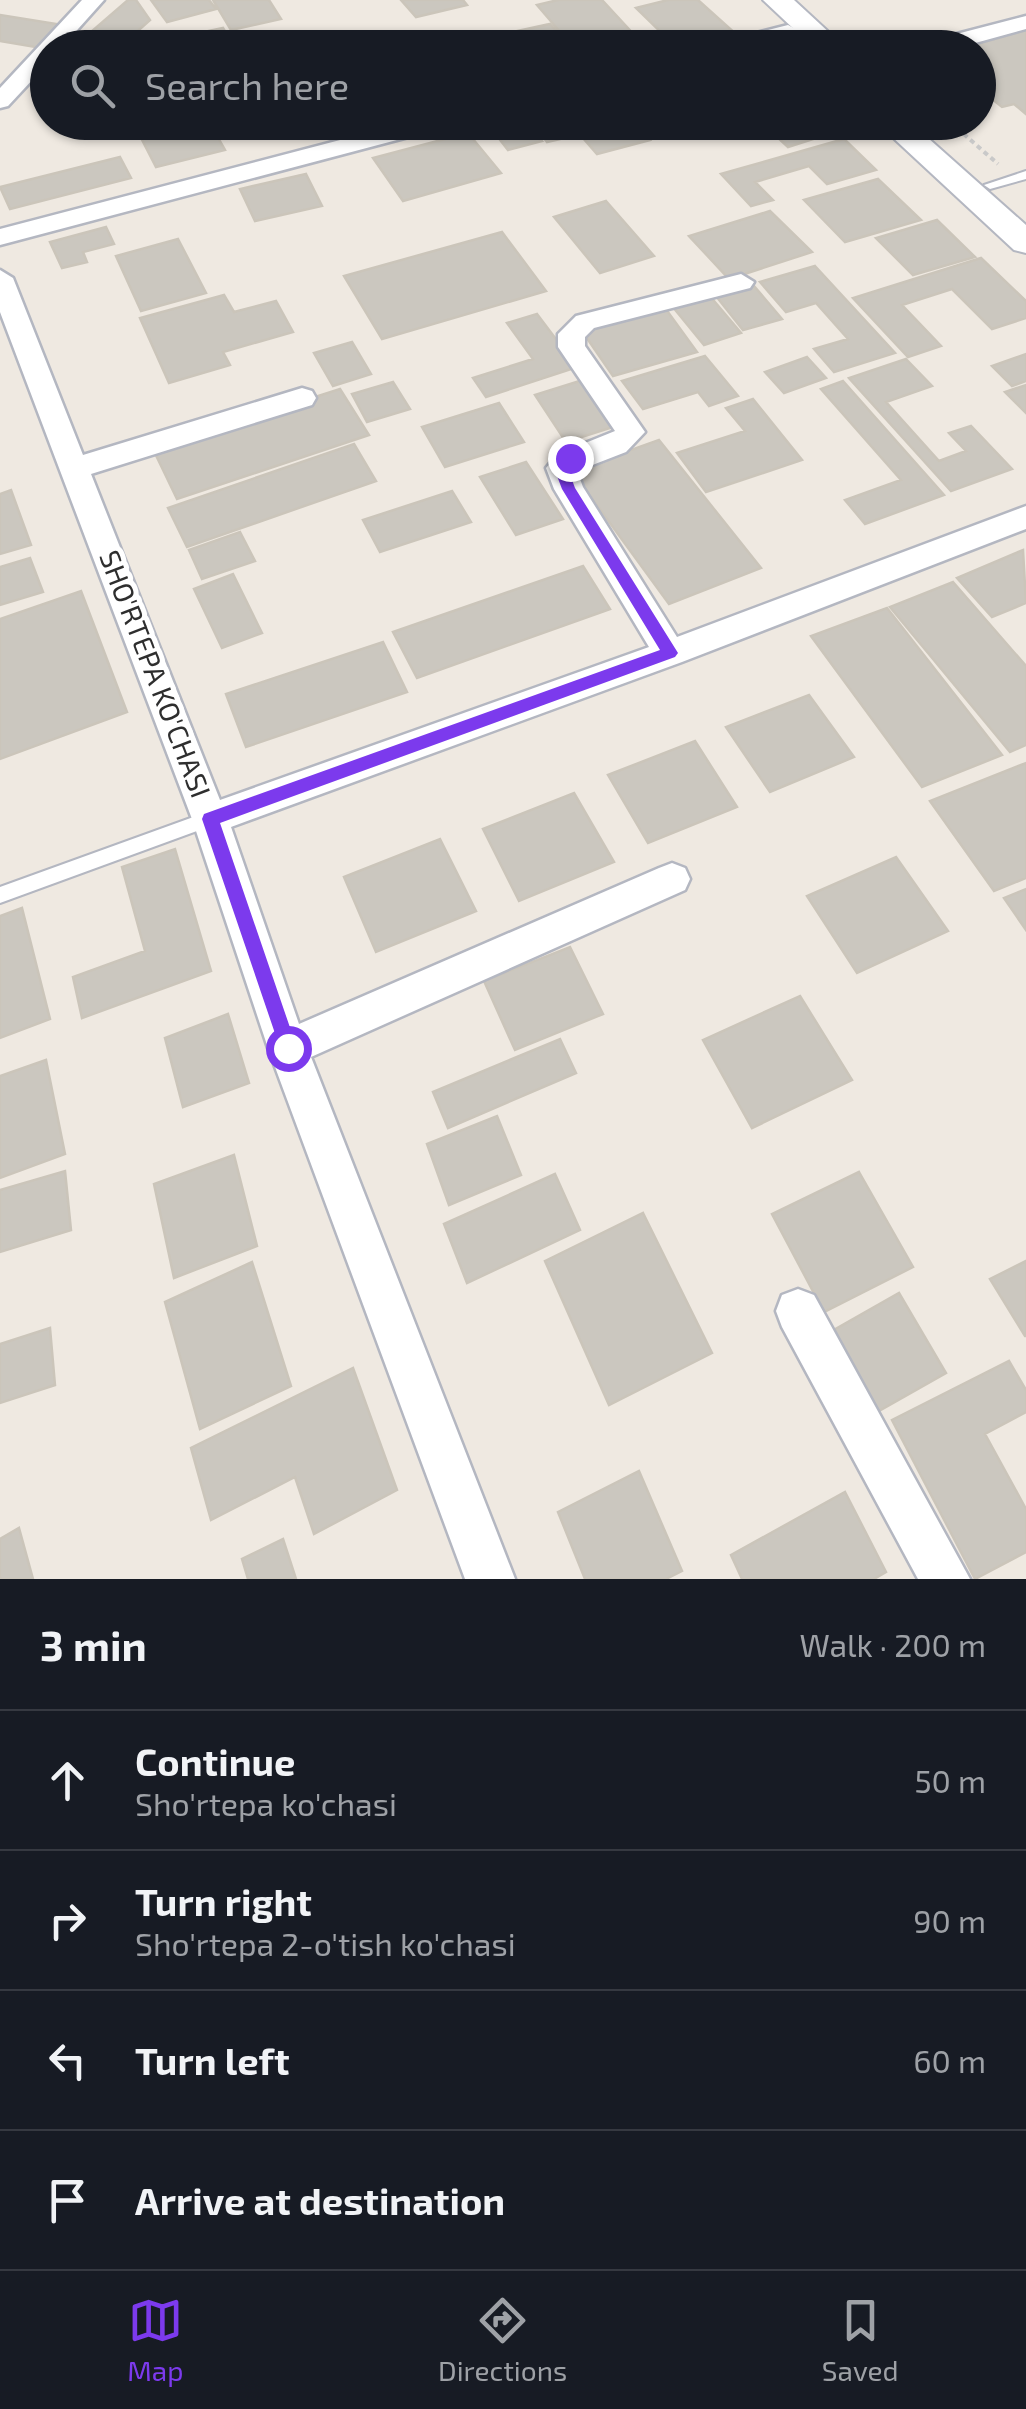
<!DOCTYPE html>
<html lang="en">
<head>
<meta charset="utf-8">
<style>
	body { margin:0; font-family:"Exo 2",sans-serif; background:#242831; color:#f1f3f6 }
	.stop { position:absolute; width:30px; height:30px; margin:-22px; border:8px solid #7c3aed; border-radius:50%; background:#fff }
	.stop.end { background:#7c3aed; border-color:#fff; box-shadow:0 2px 10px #0008 }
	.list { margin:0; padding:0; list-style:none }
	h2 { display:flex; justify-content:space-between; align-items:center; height:130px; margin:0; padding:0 40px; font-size:42px }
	h2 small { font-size:32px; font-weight:400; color:#9ea1a6 }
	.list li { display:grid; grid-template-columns:65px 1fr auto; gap:30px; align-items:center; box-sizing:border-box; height:140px; padding:0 40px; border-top:2px solid #363941 }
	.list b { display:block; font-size:38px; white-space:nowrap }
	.list p { margin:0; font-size:32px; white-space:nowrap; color:#9ea1a6 }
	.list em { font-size:32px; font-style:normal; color:#9ea1a6 }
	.icon { flex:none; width:55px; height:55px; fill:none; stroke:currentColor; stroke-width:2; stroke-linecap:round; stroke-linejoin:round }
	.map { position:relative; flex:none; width:1026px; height:1579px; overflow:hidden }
	.search { position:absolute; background:#171b24; box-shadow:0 2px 8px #0004; left:30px; right:30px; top:30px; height:110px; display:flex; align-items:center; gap:25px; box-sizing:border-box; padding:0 35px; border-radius:55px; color:#9ea1a6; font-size:38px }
	.sheet { height:690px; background:#171b24 }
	nav { display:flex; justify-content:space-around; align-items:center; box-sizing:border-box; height:140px; border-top:2px solid #363941; background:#171b24; font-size:28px; color:#9ea1a6 }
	nav a { display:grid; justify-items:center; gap:5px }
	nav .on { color:#7c3aed }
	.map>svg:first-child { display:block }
</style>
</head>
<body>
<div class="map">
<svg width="1026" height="1579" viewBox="0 0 1026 1579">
	<rect width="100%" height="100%" fill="#efe9e1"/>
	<path fill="#cbc7bf" stroke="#cbc5ba" stroke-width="2.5" d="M128 0H136L150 20 121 46 84 38Z
		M151 0H209L216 9 167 22Z
		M213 0H269L281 19 231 30Z
		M401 0H463L467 5 416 17Z
		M558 0H602L638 39 600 48H574L537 5Z
		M668 0H698L737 35 677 48 636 8Z
		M0 15 63 25 41 48 0 41Z
		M550 24 571 48H515L504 34Z
		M223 28 235 48H171L167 40Z
		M1026 30V114L1014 104 1002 107 983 92 995 88 978 75V48H964Z
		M501 35 511 48 454 45Z
		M151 122H209L225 150 156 167 135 126Z
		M508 122H527L542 141 508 150 490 127Z
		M532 122H562L573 136 547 142Z
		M569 122H634L650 140 597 154Z
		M761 122H823L835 132 788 147Z
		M468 133 501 173 403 201 373 158Z
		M844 139 876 170 827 184 809 166 755 182 773 200 751 206 721 174Z
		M120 157 131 178 10 209 0 187Z
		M306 174 322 206 255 221 240 189Z
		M878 179 921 220 845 242 804 200Z
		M606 201 654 256 600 273 554 217Z
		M770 211 812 252 729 279 689 236Z
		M937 220 975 257 913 275 876 238Z
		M106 227 114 244 83 252 87 262 62 268 50 242Z
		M502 232 546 291 382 339 344 276Z
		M178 239 206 293 141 311 116 256Z
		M981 258 1026 301V318L992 329 952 289 902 305 941 346 908 357 853 298Z
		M815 266 895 353 834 372 814 349 848 339 816 303 786 312 760 282Z
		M754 286 782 319 743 330 716 296Z
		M224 295 234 312 276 301 293 332 223 352 230 365 169 383 140 318Z
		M709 295 741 333 704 345 672 306Z
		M665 308 697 352 613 376 582 331Z
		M537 314 577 367 486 397 473 378 533 359 507 323Z
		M352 342 371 374 333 386 314 353Z
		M1026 354V381L1012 386 992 366Z
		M705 356 738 396 709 406 698 392 643 409 622 381Z
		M807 357 826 378 784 393 765 372Z
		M906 359 932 386 886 402 939 461 966 451 949 433 971 426 1012 469 951 491 849 378Z
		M586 379 619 425 566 442 535 395Z
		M843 381 944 495 865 524 845 500 901 480 821 389Z
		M393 382 410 409 367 422 352 394Z
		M1026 385V413L1005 392Z
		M340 389 369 435 177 499 153 449Z
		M753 399 802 460 706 492 677 453 745 431 726 408Z
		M499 403 524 442 445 467 422 427Z
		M659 440 761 568 669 604 572 471Z
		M354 444 376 481 187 547 168 508Z
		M526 462 563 519 516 535 480 477Z
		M11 490 31 545 0 554V494Z
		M452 491 471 522 380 552 363 520Z
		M240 532 255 561 202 579 189 550Z
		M1023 550 1026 603 992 617 957 578Z
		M30 558 43 592 0 605V567Z
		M583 566 610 609 417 678 393 632Z
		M233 574 262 633 222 648 194 589Z
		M953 582 1026 666V745L1010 752 890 607Z
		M81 591 127 712 0 759V619Z
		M887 608 1002 755 922 787 811 636Z
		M383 642 407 692 246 747 226 694Z
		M809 695 854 757 770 792 726 727Z
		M695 741 737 807 648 843 608 775Z
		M1026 763V878L994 891 930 801Z
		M574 793 614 862 519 901 483 829Z
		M440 839 476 911 376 952 344 877Z
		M175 849 211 971 82 1018 73 977 145 951 122 867Z
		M896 857 948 931 857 973 807 896Z
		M1026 889V930L1004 898Z
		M22 908 50 1019 0 1038V916Z
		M570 947 603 1014 515 1050 484 981Z
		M800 996 852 1080 752 1128 703 1040Z
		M228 1014 249 1083 183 1107 165 1038Z
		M560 1039 576 1073 448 1128 433 1092Z
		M46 1060 65 1154 0 1178V1076Z
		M497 1116 521 1175 449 1205 427 1144Z
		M234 1155 257 1246 174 1278 154 1184Z
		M65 1171 71 1230 0 1252V1190Z
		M859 1172 913 1267 824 1312 772 1214Z
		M555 1174 580 1230 467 1283 444 1224Z
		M643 1213 712 1353 609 1405 545 1261Z
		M1026 1261V1336H1025L990 1279Z
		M252 1262 291 1386 200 1429 165 1302Z
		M899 1293 946 1373 870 1416 825 1335Z
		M50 1328 55 1385 0 1403V1344Z
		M1009 1361 1026 1390V1412L985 1434 1026 1509V1552L975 1579 892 1420Z
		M353 1368 397 1490 314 1534 295 1477 211 1520 191 1448Z
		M639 1471 682 1571 666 1579H585L558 1512Z
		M845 1492 886 1572 874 1579H742L731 1555Z
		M19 1528 33 1579H0V1539Z
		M283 1539 296 1579H248L242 1559Z"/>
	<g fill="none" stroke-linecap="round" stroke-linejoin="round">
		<g stroke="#b4b7c1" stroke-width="4">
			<path id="service" d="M1026 171V179L990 189 984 185Z
				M210 811 216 814 219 819 216 824 0 903V887Z"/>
		</g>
		<g stroke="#b4b7c1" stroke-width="5">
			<path id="minor" d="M82 0H104L61 48H48V63L8 106 0 108V88Z
				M1026 16V29L957 48H919L922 43Z
				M788 25 799 31 796 36 752 48H714L717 43Z
				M409 122H449L446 127 0 245V229Z
				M0 270 13 278 83 455 302 388 312 391 316 398 312 405 91 474 220 800 649 647 554 489 546 468 558 454 615 431 558 347V334L576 316 741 274 754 282 750 288 594 328 585 337V346L645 432 626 452 577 471 583 487 677 637 1026 506V529L682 662 231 827 299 1024 659 868 672 863 685 868 690 879 685 890 311 1057 515 1579H465L268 1048 192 819 0 312Z
				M798 1289 814 1295 970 1579H918L782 1327 776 1311 782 1295Z"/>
		</g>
		<g stroke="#b4b7c1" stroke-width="4">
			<path id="secondary" d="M763 0H794L846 48H814Z
				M876 122H910L1026 225V253L1014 250Z"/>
		</g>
		<path stroke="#c9c9c9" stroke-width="4" stroke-dasharray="5 4" stroke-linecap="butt" d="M950 122 998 164"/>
		<use href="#service" fill="#fff" fill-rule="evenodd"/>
		<use href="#minor" fill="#fff" fill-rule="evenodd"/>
		<use href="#secondary" fill="#fff" fill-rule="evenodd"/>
	</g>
	<path fill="#7c3aed" d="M565 455 577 458 568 469 575 488 678 653 675 657 220 823 297 1048 294 1054H282L202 819 204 814 660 650 562 489 554 468Z"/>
	<g text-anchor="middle" stroke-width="10" stroke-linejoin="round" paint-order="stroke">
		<g font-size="28" fill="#2e2e2e" stroke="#fff">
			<text transform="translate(155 674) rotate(69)" y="10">SHO'RTEPA KO'CHASI</text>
		</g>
	</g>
</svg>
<div class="stop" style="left:288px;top:1048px"></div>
<div class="stop end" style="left:570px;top:458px"></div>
<div class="search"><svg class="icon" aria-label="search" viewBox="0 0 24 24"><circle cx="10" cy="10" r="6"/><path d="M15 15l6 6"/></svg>Search here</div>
</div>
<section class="sheet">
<h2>3 min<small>Walk · 200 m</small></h2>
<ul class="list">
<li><svg class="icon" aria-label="ahead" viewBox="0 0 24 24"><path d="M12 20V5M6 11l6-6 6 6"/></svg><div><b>Continue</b><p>Sho'rtepa ko'chasi</p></div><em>50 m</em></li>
<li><svg class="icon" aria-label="right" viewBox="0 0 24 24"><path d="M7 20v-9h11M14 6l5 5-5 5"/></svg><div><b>Turn right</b><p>Sho'rtepa 2-o'tish ko'chasi</p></div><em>90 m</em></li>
<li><svg class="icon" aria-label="left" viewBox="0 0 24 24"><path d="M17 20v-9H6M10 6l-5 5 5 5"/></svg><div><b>Turn left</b></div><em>60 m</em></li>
<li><svg class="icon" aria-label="arrive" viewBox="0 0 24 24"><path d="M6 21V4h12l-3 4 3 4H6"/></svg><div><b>Arrive at destination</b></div></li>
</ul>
</section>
<nav>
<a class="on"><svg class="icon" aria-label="map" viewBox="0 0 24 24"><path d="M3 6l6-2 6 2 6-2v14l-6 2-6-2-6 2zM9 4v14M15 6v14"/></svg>Map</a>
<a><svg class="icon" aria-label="directions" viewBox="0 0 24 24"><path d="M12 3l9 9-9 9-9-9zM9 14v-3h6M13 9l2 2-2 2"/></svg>Directions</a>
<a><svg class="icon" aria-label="saved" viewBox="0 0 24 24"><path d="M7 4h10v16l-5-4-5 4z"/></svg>Saved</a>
</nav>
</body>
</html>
